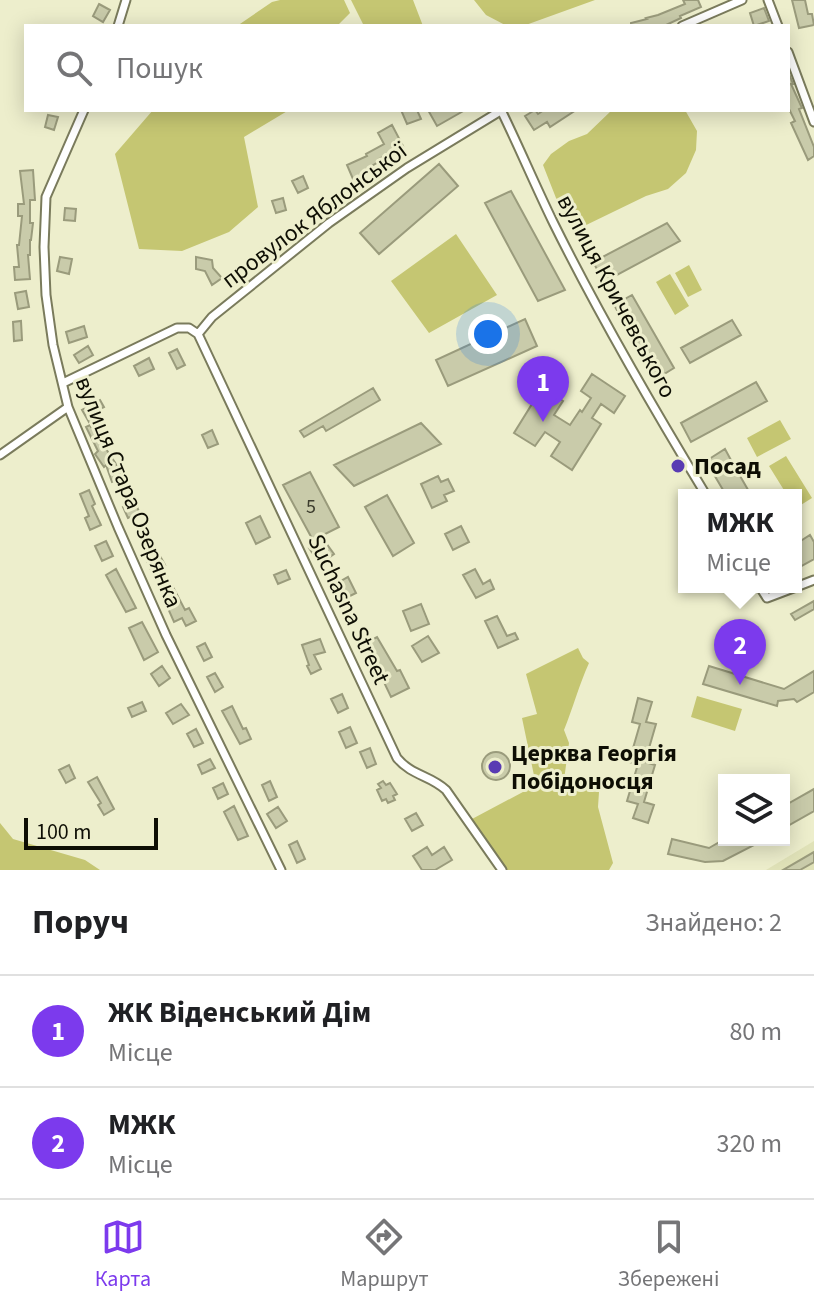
<!DOCTYPE html>
<html lang="uk">
<head>
<meta charset="utf-8">
<style>
	body { margin:0; font-family:"Source Sans 3",sans-serif; background:#f2f2f2; color:#202124 }
	.controls { position:absolute; right:24px; bottom:24px; display:grid; overflow:hidden; border-radius:0px; box-shadow:0 4px 20px #0003 }
	.controls button { width:72px; height:72px; display:grid; place-items:center; padding:0; border:0; border-bottom:2px solid #e0e0e0; background:#fff; color:#202124; font:40px sans-serif }
	.scale { position:absolute; left:24px; bottom:20px; width:134px; box-sizing:border-box; padding-left:8px; border:4px solid #0e0e04; border-top:0; font-size:22px; line-height:28px; white-space:nowrap; color:#0e0e04; -webkit-text-stroke:6px #edeecc; paint-order:stroke }
	.you { position:absolute; left:488px; top:334px; width:28px; height:28px; margin:-20px; border:6px solid #fff; border-radius:50%; background:#1a73e8; box-shadow:0 0 0 12px #1a73e833 }
	.badge { display:grid; place-items:center; width:52px; height:52px; border-radius:50%; background:#7c3aed; color:#fff; font-size:26px; font-weight:700 }
	.pin { position:absolute; translate:-50% -66px; filter:drop-shadow(0 2px 4px #0008) }
	.pin::after { content:''; position:absolute; top:42px; width:28px; height:24px; background:inherit; clip-path:polygon(0 0,100% 0,50% 100%) }
	.popup { position:absolute; left:678px; top:489px; width:124px; height:104px; box-sizing:border-box; display:grid; place-content:center; border-radius:0px; background:#fff; filter:drop-shadow(0 2px 6px #0005); font-size:26px; white-space:nowrap; color:#757577 }
	.popup b { font-size:30px; color:#202124 }
	.popup::after { content:''; position:absolute; left:50%; top:100%; margin-left:-16px; border:16px solid transparent; border-top-color:#fff }
	.list { margin:0; padding:0; list-style:none }
	h2 { display:flex; justify-content:space-between; align-items:center; height:104px; margin:0; padding:0 32px; font-size:34px }
	h2 small { font-size:26px; font-weight:400; color:#757577 }
	.list li { display:grid; grid-template-columns:52px 1fr auto; gap:24px; align-items:center; box-sizing:border-box; height:112px; padding:0 32px; border-top:2px solid #e0e0e0 }
	.list b { display:block; font-size:30px; white-space:nowrap }
	.list p { margin:0; font-size:26px; white-space:nowrap; color:#757577 }
	.list em { font-size:26px; font-style:normal; color:#757577 }
	.icon { flex:none; width:44px; height:44px; fill:none; stroke:currentColor; stroke-width:2; stroke-linecap:round; stroke-linejoin:round }
	.map { position:relative; flex:none; width:814px; height:870px; overflow:hidden }
	.search { position:absolute; background:#fff; box-shadow:0 4px 20px #0003; left:24px; right:24px; top:24px; height:88px; display:flex; align-items:center; gap:20px; box-sizing:border-box; padding:0 28px; border-radius:0px; color:#757577; font-size:30px }
	.sheet { height:328px; background:#fff }
	nav { display:flex; justify-content:space-around; align-items:center; box-sizing:border-box; height:112px; border-top:2px solid #e0e0e0; background:#fff; font-size:22px; color:#757577 }
	nav a { display:grid; justify-items:center; gap:4px }
	nav .on { color:#7c3aed }
	.map>svg:first-child { display:block }
</style>
</head>
<body>
<div class="map">
<svg width="814" height="870" viewBox="0 0 814 870">
	<rect width="100%" height="100%" fill="#edeecc"/>
	<path fill="#e0e2b8" d="M814 841V870H766Z"/>
	<path fill="#c5c672" d="M280 0H344L350 13 337 26H237L272 2Z
		M351 0H413L423 26H364Z
		M474 0H595L523 26H507L486 15Z
		M153 110H289L244 137 258 207 229 232 182 251 139 249 115 154Z
		M612 110H685L697 131 696 150 686 173 668 189 646 196 580 228 573 227 556 198 543 165 551 154 569 141 587 134Z
		M456 234 497 295 429 333 391 281Z
		M689 265 702 290 688 297 675 273Z
		M670 274 689 306 675 315 656 282Z
		M780 420 791 439 757 457 747 438Z
		M786 456 812 498 796 508V495H787L769 466Z
		M578 648 583 658 589 663C579 685 573 708 564 730L569 743 564 780 570 786C585 788 585 779 599 792L598 807 613 863 609 870H506L472 819 536 785 522 718 537 714 526 674Z
		M697 696 742 709 735 731 691 717Z
		M0 823 13 839 85 860 100 870H0Z"/>
	<path fill="#c9cbaa" stroke="#9a9b7c" stroke-width="2" d="M683 0H698L701 7 680 16 681 18 664 26H631V23L647 19 646 18 658 15 685 4Z
		M792 0H805L808 14H812L814 25 799 28Z
		M99 4 110 10 103 22 93 16Z
		M764 8 769 21 754 26 750 13Z
		M788 71 793 84H791L802 108 799 109 814 147V156L808 160 791 123 795 121 788 107Z
		M401 110H417L421 119 407 124Z
		M428 110H465L437 126Z
		M535 110 538 114 544 110H576L550 127 547 122 534 130 525 116Z
		M48 115 58 117 54 130 45 127Z
		M392 125 403 146 379 159 380 161 363 171 365 174 353 179 347 165 367 156 366 154 384 144 378 133Z
		M439 164 458 186 379 254 360 233Z
		M33 170 35 200H30V223H33L31 240H30V255H28L30 279 15 280 14 267H19L17 245H19L22 216H18V204H24L20 171Z
		M303 176 308 188 298 193 292 181Z
		M511 191 565 290 538 301 485 203Z
		M283 198 286 210 276 213 272 201Z
		M65 208 76 209 75 221 64 220Z
		M667 223 680 241 604 282 593 262Z
		M60 257 72 259 69 274 57 271Z
		M196 257 212 260 213 268 222 278 212 285 205 271 196 269Z
		M26 291 29 307 18 309 15 293Z
		M632 295 674 368 656 379 614 305Z
		M525 319 537 346 448 386 436 360Z
		M732 320 741 335 690 363 681 348Z
		M21 321 22 340 14 341 13 322Z
		M84 326 87 337 69 343 66 332Z
		M88 346 93 355 79 363 74 355Z
		M177 349 185 365 177 369 169 353Z
		M149 358 154 369 139 376 134 366Z
		M592 374 625 396 614 413 601 404 592 418 601 424 572 470 551 456 560 442 545 432 535 446 514 433 542 388 563 401 554 415 570 425 580 410 582 412 591 398 581 391Z
		M756 382 767 401 691 442 681 423Z
		M373 388 380 400 326 431 323 426 304 437 300 431Z
		M100 400 104 407 94 412 97 417 89 422 82 410Z
		M421 423 441 444 354 486 334 465Z
		M90 425 91 427 95 426 102 439 100 440 120 470 123 477 112 482 106 465 104 467 95 454 98 451 86 427Z
		M212 430 218 444 208 448 202 435Z
		M725 449 732 462 751 495H726L706 461Z
		M310 472 339 527 321 536 334 554 320 564 309 548 315 544 283 485Z
		M438 476 441 482 448 479 454 491 444 495 447 501 432 508 421 484Z
		M89 490 95 504 92 506 101 525 90 530 85 518 89 516 80 494Z
		M387 495 414 543 393 556 365 507Z
		M135 502 140 514 128 518 123 507Z
		M260 516 270 537 256 544 246 523Z
		M461 526 469 542 453 550 445 534Z
		M810 535 814 542V559L796 569V544Z
		M106 541 113 556 102 561 95 546Z
		M151 547 155 558 160 556 165 565 162 566 185 610 189 608 196 621 186 626 182 618 174 622 143 552Z
		M116 569 136 608 126 612 106 575Z
		M475 569 483 584 490 580 494 589 476 598 463 575Z
		M286 570 290 579 278 584 274 575Z
		M348 577 356 593 342 600 334 585Z
		M814 601V609L795 620 791 614Z
		M421 604 429 624 411 631 403 611Z
		M497 616 507 636 515 633 518 639 498 648 485 621Z
		M142 622 158 652 144 660 129 628Z
		M428 636 439 653 422 662 412 646Z
		M377 637 397 671 400 670 409 688 391 697 382 678 379 679 362 645Z
		M320 639 325 652 314 655 321 669 311 674 307 666 309 665 302 645Z
		M205 643 212 657 204 661 197 647Z
		M162 666 170 678 159 686 151 674Z
		M709 666 784 689 814 671V692L797 702 794 699 778 701 777 706 703 684Z
		M215 673 223 687 215 692 207 677Z
		M342 694 348 708 338 713 331 699Z
		M638 698 652 702 646 722 656 724 645 762 655 765 644 802 654 805 648 823 633 818 638 804 627 801 638 764 629 762 640 724 632 722Z
		M142 702 146 711 132 717 128 708Z
		M181 704 189 715 173 724 166 713Z
		M232 706 243 729 246 728 251 739 240 744 222 711Z
		M350 727 357 743 346 748 339 732Z
		M196 729 203 743 194 747 187 734Z
		M370 748 376 764 367 768 360 752Z
		M482 766a14 14 0 1 1 28 0a14 14 0 1 1-28 0Z
		M210 759 215 768 202 774 198 765Z
		M69 765 75 778 66 783 59 770Z
		M97 777 114 809 104 815 98 805 101 803 88 782Z
		M270 781 277 797 269 801 262 785Z
		M383 781 386 785 390 783 397 794 393 796 395 800 388 803 386 799 382 801 377 790 381 788 378 784Z
		M223 783 228 794 218 799 213 788Z
		M814 789V811L784 828V806Z
		M234 806 248 836 238 840 224 812Z
		M278 807 287 821 276 828 267 814Z
		M416 813 423 825 412 831 405 819Z
		M672 839 709 848 723 840H764L723 861 705 862 668 854Z
		M297 841 305 859 297 863 289 845Z
		M427 847 432 855 444 847 452 860 435 870H422L413 856Z
		M814 852V862L800 870H783Z"/>
	<g fill="none" stroke-linecap="round" stroke-linejoin="round">
		<g stroke="#7a7b5c" stroke-width="11">
			<path id="street" d="M768 0 778 26
				M118 26 126 0
				M682 26 742 0
				M788 52 814 122
				M84 110 46 197 44 247 46 295 53 345 68 407 118 527 166 635 281 870
				M501 110C519 147 535 185 553 222 599 315 652 406 706 495
				M198 334 397 758C412 776 430 775 446 790L502 870
				M198 334 212 317 329 223 407 168 502 110
				M63 383 177 328H189L198 334
				M0 455 68 407
				M760 587 767 598 796 587
				M796 587 814 580"/>
		</g>
		<use href="#street" stroke="#fff" stroke-width="7"/>
	</g>
	<g fill="#593bb3" stroke="#edeecc" stroke-width="3">
		<circle cx="678" cy="466" r="8"/>
		<circle cx="495" cy="767" r="8"/>
	</g>
	<g text-anchor="middle" stroke-width="6" stroke-linejoin="round" paint-order="stroke">
		<g font-size="20" fill="#3d3d2e">
			<text x="311" y="513">5</text>
		</g>
		<g font-size="24" fill="#0e0e04" stroke="#edeecc">
			<text transform="translate(314 215) rotate(-37)" y="8">провулок Яблонської</text>
			<text transform="translate(617 296) rotate(62)" y="8">вулиця Кричевського</text>
			<text transform="translate(129 492) rotate(68)" y="8">вулиця Стара Озерянка</text>
			<text transform="translate(349 609) rotate(65)" y="8">Suchasna Street</text>
		</g>
		<g font-size="24" font-weight="bold" fill="#0e0e04" stroke="#edeecc" text-anchor="start">
			<text x="694" y="474">Посад</text>
			<text x="511" y="761">Церква Георгія<tspan x="511" dy="28">Побідоносця</tspan></text>
		</g>
	</g>
</svg>
<div class="controls">
<button><svg class="icon" aria-label="layers" viewBox="0 0 24 24"><path d="M12 4l9 5-9 5-9-5zM3 14l9 5 9-5"/></svg></button>
</div>
<div class="scale">100 m</div>
<div class="you"></div>
<div class="pin badge" style="left:543px;top:422px">1</div>
<div class="pin badge" style="left:740px;top:685px">2</div>
<div class="popup"><b>МЖК</b>Місце</div>
<div class="search"><svg class="icon" aria-label="search" viewBox="0 0 24 24"><circle cx="10" cy="10" r="6"/><path d="M15 15l6 6"/></svg>Пошук</div>
</div>
<section class="sheet">
<h2>Поруч<small>Знайдено: 2</small></h2>
<ul class="list">
<li><span class="badge">1</span><div><b>ЖК Віденський Дім</b><p>Місце</p></div><em>80 m</em></li>
<li><span class="badge">2</span><div><b>МЖК</b><p>Місце</p></div><em>320 m</em></li>
</ul>
</section>
<nav>
<a class="on"><svg class="icon" aria-label="map" viewBox="0 0 24 24"><path d="M3 6l6-2 6 2 6-2v14l-6 2-6-2-6 2zM9 4v14M15 6v14"/></svg>Карта</a>
<a><svg class="icon" aria-label="directions" viewBox="0 0 24 24"><path d="M12 3l9 9-9 9-9-9zM9 14v-3h6M13 9l2 2-2 2"/></svg>Маршрут</a>
<a><svg class="icon" aria-label="saved" viewBox="0 0 24 24"><path d="M7 4h10v16l-5-4-5 4z"/></svg>Збережені</a>
</nav>
</body>
</html>
